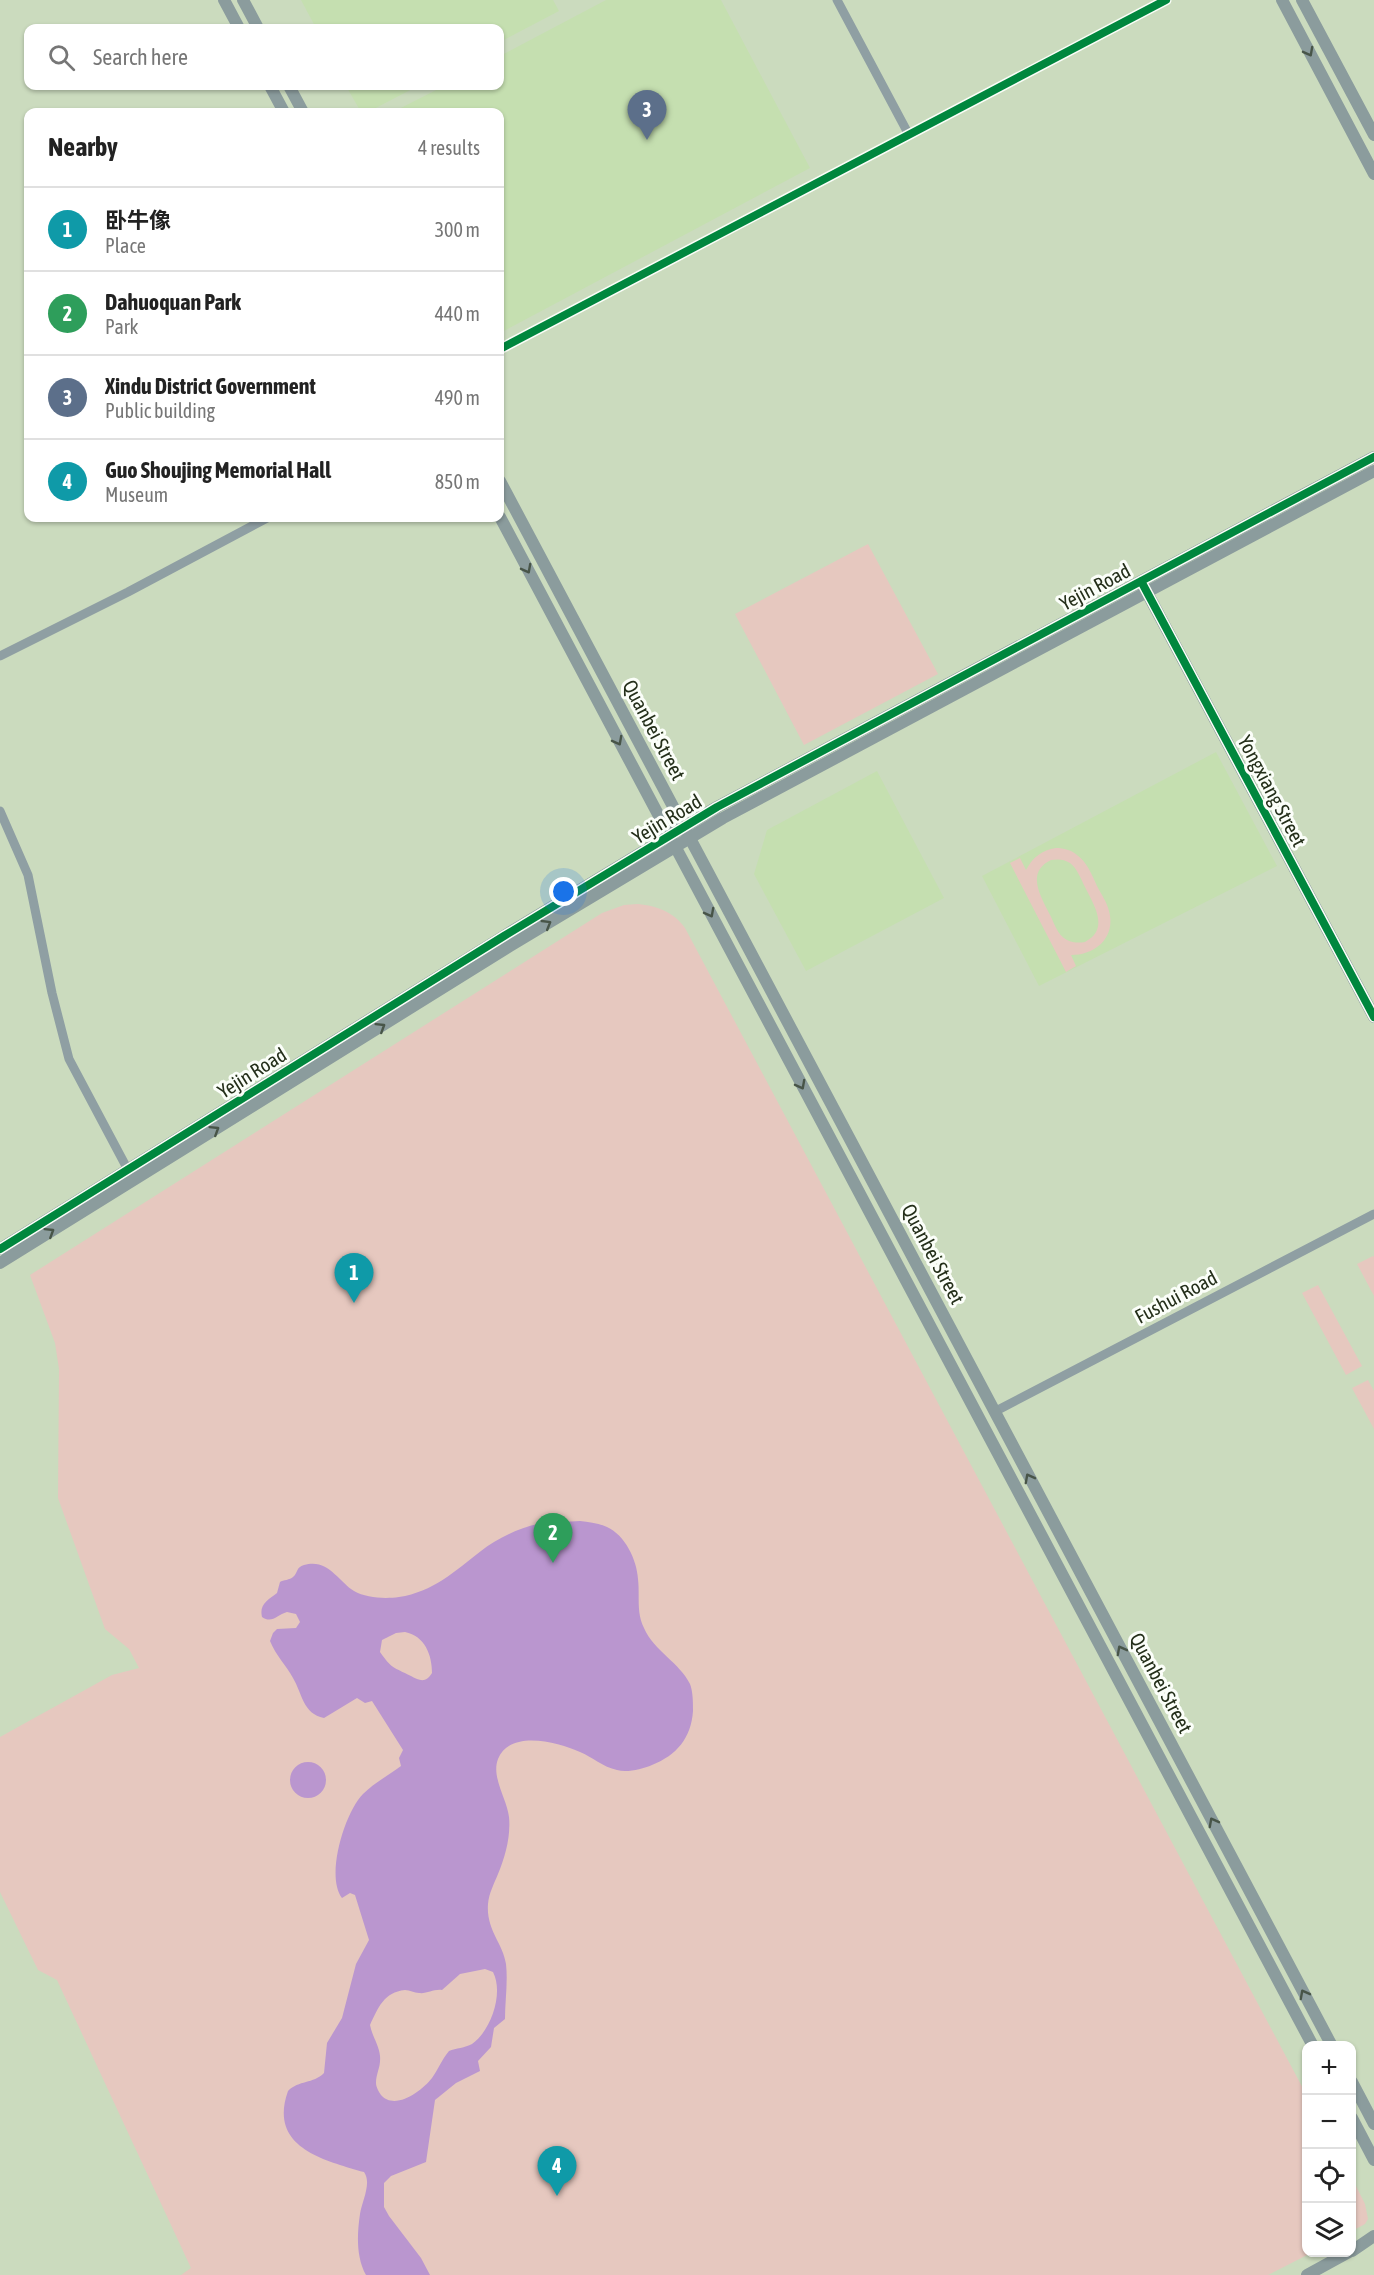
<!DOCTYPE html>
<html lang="en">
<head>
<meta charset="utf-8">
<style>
	body { margin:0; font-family:"Asap Condensed","Noto Sans SC",sans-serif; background:#f2f2f2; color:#222 }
	.controls { position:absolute; right:18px; bottom:18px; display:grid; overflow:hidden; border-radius:12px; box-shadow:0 2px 4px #0004 }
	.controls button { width:54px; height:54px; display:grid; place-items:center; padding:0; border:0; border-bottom:2px solid #e0e0e0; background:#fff; color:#222; font:30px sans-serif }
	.you { position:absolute; left:564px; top:892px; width:21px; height:21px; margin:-15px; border:4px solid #fff; border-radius:50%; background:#1a73e8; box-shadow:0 0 0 9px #1a73e833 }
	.badge { display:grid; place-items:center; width:39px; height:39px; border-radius:50%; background:#111827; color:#fff; font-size:20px; font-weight:700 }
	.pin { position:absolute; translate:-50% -50px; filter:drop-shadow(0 2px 3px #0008) }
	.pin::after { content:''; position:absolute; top:32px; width:21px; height:18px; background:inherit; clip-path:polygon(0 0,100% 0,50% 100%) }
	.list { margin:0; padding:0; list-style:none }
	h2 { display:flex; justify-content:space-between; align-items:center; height:78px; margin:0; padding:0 24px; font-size:26px }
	h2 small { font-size:20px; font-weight:400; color:#767676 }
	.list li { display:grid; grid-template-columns:39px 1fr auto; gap:18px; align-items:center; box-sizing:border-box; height:84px; padding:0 24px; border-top:2px solid #e0e0e0 }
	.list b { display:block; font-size:22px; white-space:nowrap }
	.list p { margin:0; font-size:20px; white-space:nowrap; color:#767676 }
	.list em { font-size:20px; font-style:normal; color:#767676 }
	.icon { flex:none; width:33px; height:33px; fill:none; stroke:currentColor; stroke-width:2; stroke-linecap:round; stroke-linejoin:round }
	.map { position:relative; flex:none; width:1374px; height:2275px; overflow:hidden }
	.search { position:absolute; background:#fff; box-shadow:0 2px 4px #0004; left:24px; top:24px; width:480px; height:66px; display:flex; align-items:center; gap:15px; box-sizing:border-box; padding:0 21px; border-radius:12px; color:#767676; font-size:22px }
	.panel { position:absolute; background:#fff; box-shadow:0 2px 4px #0004; left:24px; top:108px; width:480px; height:414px; border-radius:12px }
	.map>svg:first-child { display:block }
</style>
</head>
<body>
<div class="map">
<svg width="1374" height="2275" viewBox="0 0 1374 2275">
	<rect width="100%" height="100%" fill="#cbdbbe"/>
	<path fill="#c5dfb0" d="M301 0H553L559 11 500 42V28H316Z
		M606 0H721L810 168 500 333V112H393L444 86H500V56Z
		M346 86H418L368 112H361Z
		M1216 752 1277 866 1039 986 982 876Z
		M877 771 944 898 806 971 754 874 767 830Z"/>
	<path fill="#e6c8bf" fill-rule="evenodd" d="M868 544 938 674 804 745 735 614Z
		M1056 848C1064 848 1071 850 1077 855 1087 862 1092 875 1097 886 1101 894 1107 902 1109 911 1116 937 1096 955 1071 955L1076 966 1066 972 1010 863 1020 858 1026 870C1033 857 1042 850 1056 848ZM1051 860C1058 859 1064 859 1070 863 1077 868 1081 879 1085 887 1094 905 1110 929 1085 942 1079 943 1073 943 1067 940 1057 935 1054 922 1049 913 1040 895 1026 872 1051 860Z
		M638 904C657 906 674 912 685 928L1306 2094V2252L1311 2253 1268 2275H181L191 2268 57 1980 38 1970 0 1892V1737L112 1675 139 1668 129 1649 105 1629 58 1498 59 1369 55 1343 30 1275 602 913 624 905Z
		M1373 1256 1374 1257V1296L1357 1264Z
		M1318 1285 1362 1366 1346 1375 1302 1293Z
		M1368 1380 1374 1391V1429L1352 1388Z
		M1352 2178 1365 2204 1368 2219 1365 2224 1352 2231Z"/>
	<path fill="#ba96cf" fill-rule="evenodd" d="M580 1521C589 1522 598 1523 607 1527 625 1535 637 1560 638 1579 640 1596 636 1612 644 1628 654 1651 680 1663 690 1684 693 1692 693 1702 693 1711 691 1738 677 1755 652 1765 642 1769 627 1773 617 1770 603 1767 592 1757 580 1752 558 1742 510 1729 498 1759 491 1777 507 1799 509 1817 511 1836 505 1857 498 1874 494 1884 489 1893 488 1904 486 1930 503 1943 506 1964 508 1982 505 2001 505 2019L494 2028 491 2047 478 2061 480 2071 456 2083 435 2100 426 2162 391 2176 384 2183V2207L389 2216 421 2258 430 2275H366C356 2257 357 2234 360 2214 362 2201 372 2183 364 2172 323 2160 268 2147 288 2091 299 2080 313 2084 324 2073L327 2043 342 2018 356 1964 369 1940 355 1895 350 1893 342 1898C325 1876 345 1812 363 1794 374 1783 389 1775 401 1766L399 1758 403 1750 372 1701 365 1703 357 1698 324 1718C303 1714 302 1693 293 1678 286 1665 276 1656 270 1641L273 1633 277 1629 296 1628 300 1622 296 1614 287 1612C277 1615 272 1624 262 1617 259 1604 268 1600 277 1593L280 1582C283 1580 290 1580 293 1577 298 1573 296 1567 304 1565 328 1558 338 1581 354 1591 366 1598 385 1599 399 1597 433 1592 455 1571 481 1551 497 1538 523 1526 543 1523 555 1521 568 1522 580 1521ZM405 1632C425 1636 432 1655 432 1673 426 1683 420 1681 411 1676 393 1667 392 1669 380 1652L382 1640 396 1633ZM485 1969 493 1972C504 1993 491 2031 472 2044 465 2048 456 2048 449 2051 442 2059 438 2070 432 2078 422 2091 395 2111 381 2095 379 2092 376 2087 376 2083 376 2073 381 2067 380 2056 379 2045 372 2036 370 2025 378 2008 384 1992 405 1990 410 1990 414 1993 419 1993 427 1994 433 1989 442 1990L460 1974Z
		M290 1780a18 18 0 1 1 36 0a18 18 0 1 1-36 0Z"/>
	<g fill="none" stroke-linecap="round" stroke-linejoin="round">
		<path stroke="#8f9fa3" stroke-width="9" d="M837 0 909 135
			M500 349 1166 0
			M0 656 128 592 267 518
			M0 811 28 875 52 993 69 1059 128 1170
			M994 1412 1374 1214"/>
		<path stroke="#8b9c9d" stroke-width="12" d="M224 0 239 28
			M243 0 258 28
			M1282 0 1374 174
			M1302 0 1374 135
			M270 86 284 112
			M289 86 303 112
			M500 481 1332 2046
			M500 517 1313 2046
			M1143 585 1374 1017
			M0 1249 504 936 717 807 1374 457
			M0 1263 510 946 723 818 1374 471
			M1352 2082 1374 2124
			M1352 2118 1374 2160
			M1352 2251 1374 2236
			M1307 2275 1349 2252"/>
		<g stroke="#fbfef9" stroke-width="11">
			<path id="cycleway" d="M500 349 1166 0
				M1141 581 1374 1017
				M0 1249 504 936 717 807 1374 457"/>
		</g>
		<use href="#cycleway" stroke="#00873e" stroke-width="8"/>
	</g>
	<defs><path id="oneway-chevron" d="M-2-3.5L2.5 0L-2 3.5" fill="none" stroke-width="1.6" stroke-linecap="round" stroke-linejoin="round" transform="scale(1.5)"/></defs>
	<g stroke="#485548">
		<use href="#oneway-chevron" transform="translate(1309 52) rotate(62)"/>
		<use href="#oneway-chevron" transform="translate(527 569) rotate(62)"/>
		<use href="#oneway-chevron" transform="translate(618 741) rotate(62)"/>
		<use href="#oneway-chevron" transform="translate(710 913) rotate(62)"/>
		<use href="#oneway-chevron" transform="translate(547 924) rotate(-31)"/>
		<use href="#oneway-chevron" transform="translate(381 1027) rotate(-32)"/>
		<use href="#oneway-chevron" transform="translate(801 1085) rotate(62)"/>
		<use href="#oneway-chevron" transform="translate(215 1130) rotate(-32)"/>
		<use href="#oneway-chevron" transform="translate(50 1232) rotate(-32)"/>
		<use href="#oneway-chevron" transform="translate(1029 1478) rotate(-118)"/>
		<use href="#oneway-chevron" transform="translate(1121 1650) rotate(-118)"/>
		<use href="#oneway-chevron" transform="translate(1213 1822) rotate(-118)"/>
		<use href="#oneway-chevron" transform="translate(1304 1994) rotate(-118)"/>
	</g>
	<g text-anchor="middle" stroke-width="6" stroke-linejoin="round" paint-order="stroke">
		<g font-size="20" fill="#242f1a" stroke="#fbfef9">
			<text transform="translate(1095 587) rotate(-28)" y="7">Yejin Road</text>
			<text transform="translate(654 730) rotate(62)" y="7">Quanbei Street</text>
			<text transform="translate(1272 791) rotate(62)" y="7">Yongxiang Street</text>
			<text transform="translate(667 819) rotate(-31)" y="7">Yejin Road</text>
			<text transform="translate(252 1073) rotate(-32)" y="7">Yejin Road</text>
			<text transform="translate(933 1254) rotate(62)" y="7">Quanbei Street</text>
			<text transform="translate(1176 1297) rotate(-28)" y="7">Fushui Road</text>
			<text transform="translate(1161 1683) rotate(62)" y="7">Quanbei Street</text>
		</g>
	</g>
</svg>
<div class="controls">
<button>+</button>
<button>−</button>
<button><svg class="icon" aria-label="locate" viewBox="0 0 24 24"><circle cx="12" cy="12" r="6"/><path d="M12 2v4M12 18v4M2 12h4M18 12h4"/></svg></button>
<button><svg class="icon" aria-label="layers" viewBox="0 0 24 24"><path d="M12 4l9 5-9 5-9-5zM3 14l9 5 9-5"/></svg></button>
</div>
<div class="you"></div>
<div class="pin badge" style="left:354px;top:1303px;background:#0f9aa8">1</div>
<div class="pin badge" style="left:553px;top:1563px;background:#2e9e5b">2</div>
<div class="pin badge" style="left:647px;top:140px;background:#5c6f8a">3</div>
<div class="pin badge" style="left:557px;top:2196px;background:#0f9aa8">4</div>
<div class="search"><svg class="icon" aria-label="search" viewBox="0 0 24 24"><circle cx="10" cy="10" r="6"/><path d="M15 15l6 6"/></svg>Search here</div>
<section class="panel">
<h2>Nearby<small>4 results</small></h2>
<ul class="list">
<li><span class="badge" style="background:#0f9aa8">1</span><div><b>卧牛像</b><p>Place</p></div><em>300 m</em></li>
<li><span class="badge" style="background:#2e9e5b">2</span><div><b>Dahuoquan Park</b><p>Park</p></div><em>440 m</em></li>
<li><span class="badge" style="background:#5c6f8a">3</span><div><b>Xindu District Government</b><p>Public building</p></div><em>490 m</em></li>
<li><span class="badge" style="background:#0f9aa8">4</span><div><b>Guo Shoujing Memorial Hall</b><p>Museum</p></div><em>850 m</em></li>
</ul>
</section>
</div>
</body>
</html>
